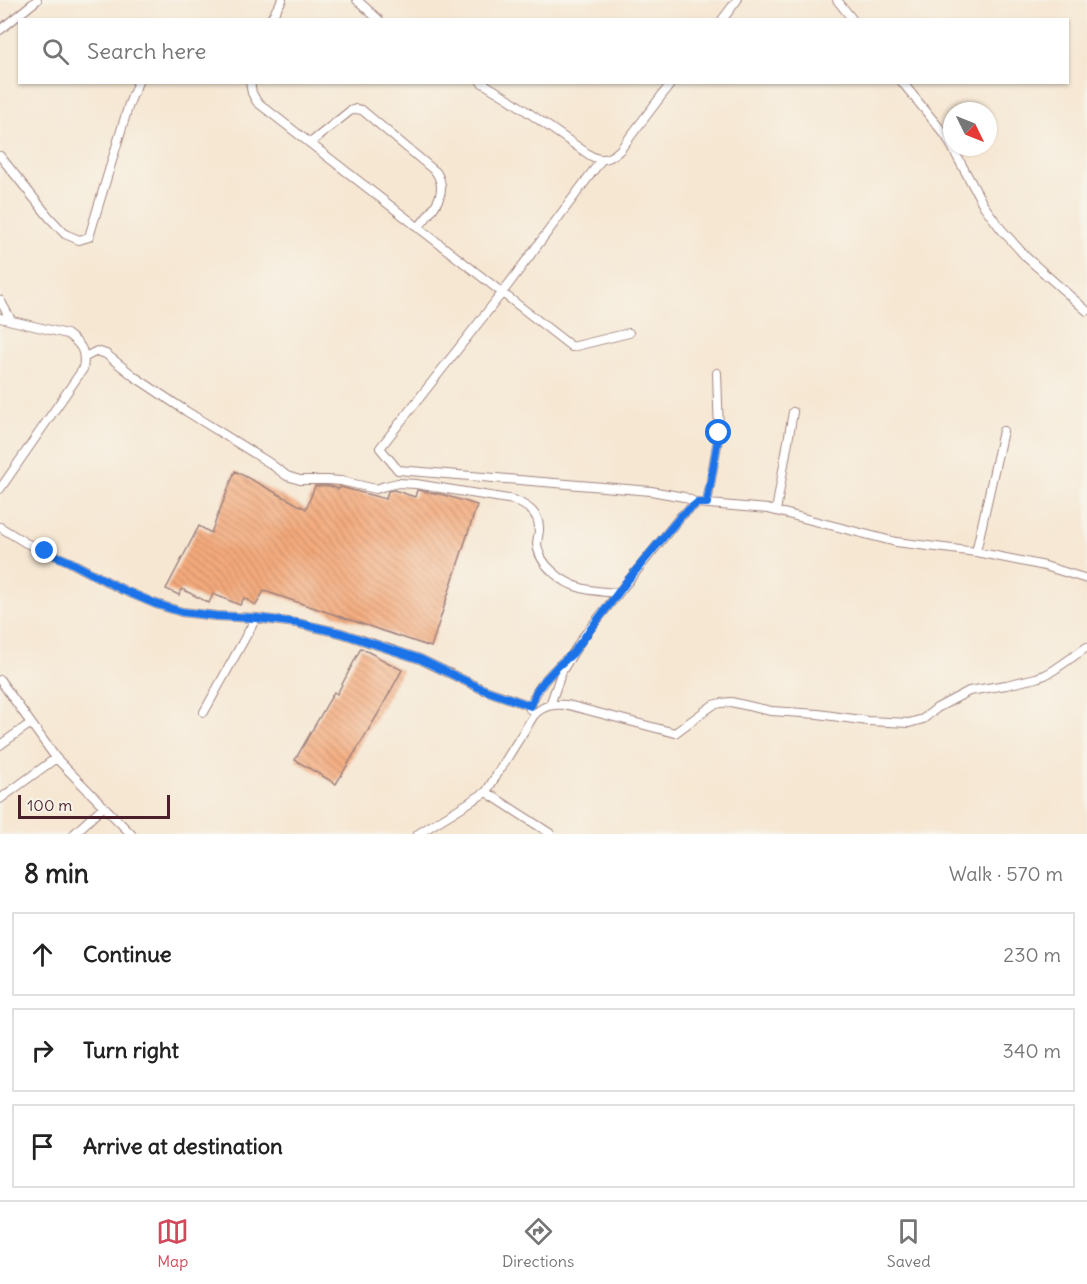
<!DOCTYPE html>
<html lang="en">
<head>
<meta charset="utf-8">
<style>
	body { margin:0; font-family:Delius,sans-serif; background:#f2f2f2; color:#222 }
	.compass { position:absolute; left:943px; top:102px; width:54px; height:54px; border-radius:50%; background:#fff; box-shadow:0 2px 4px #0004; rotate:133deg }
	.scale { position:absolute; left:18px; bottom:15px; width:152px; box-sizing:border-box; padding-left:6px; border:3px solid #4a1f2b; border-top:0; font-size:16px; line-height:21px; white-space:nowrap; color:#4a1f2b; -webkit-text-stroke:4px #f7f3e8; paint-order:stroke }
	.stop { position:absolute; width:18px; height:18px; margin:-14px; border:4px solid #1a73e8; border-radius:50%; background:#fff }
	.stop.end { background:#1a73e8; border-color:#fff; box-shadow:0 2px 6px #0008 }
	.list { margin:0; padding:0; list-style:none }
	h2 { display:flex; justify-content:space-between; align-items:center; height:78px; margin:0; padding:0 24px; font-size:26px }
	h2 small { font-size:20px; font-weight:400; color:#767676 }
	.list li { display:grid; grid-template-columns:39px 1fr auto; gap:18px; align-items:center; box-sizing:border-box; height:84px; margin:0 12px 12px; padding:0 12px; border:2px solid #e0e0e0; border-radius:0px }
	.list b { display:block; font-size:22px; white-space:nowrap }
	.list em { font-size:20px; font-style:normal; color:#767676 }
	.icon { flex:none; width:33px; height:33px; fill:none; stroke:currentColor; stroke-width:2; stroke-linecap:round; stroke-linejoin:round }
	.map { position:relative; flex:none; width:1087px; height:834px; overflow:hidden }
	.search { position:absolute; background:#fff; box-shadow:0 2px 4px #0004; left:18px; right:18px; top:18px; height:66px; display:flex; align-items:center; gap:15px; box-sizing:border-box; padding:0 21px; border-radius:0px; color:#767676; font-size:22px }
	.sheet { height:366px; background:#fff }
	nav { display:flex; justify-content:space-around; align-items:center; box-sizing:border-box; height:84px; border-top:2px solid #e0e0e0; background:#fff; font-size:16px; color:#767676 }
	nav a { display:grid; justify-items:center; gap:3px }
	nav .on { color:#d1495b }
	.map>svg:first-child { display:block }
</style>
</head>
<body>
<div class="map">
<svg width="1087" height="834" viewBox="0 0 1087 834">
	<defs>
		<pattern id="building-back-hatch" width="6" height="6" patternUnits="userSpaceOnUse" patternTransform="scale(1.5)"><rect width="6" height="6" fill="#f4aa7c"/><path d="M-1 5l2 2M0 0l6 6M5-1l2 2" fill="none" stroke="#c88a66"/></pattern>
	</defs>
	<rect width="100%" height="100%" fill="#f7f3e8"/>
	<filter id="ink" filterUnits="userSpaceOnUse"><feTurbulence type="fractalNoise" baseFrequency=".0167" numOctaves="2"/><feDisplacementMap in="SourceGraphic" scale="12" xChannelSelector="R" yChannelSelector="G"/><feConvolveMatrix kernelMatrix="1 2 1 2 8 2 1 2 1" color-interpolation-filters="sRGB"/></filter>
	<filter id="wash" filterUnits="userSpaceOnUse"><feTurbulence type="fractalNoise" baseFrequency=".008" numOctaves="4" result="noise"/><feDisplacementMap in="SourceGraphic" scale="24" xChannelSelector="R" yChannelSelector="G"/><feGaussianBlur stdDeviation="1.35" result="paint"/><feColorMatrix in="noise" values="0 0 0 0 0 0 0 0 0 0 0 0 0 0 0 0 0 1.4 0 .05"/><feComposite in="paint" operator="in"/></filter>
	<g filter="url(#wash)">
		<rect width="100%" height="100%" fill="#f6e7d3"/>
		<g id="blocks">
			<path fill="url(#building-back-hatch)" d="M235 471 306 509 315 486H329L339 489 340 487 386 499 388 491 394 490 415 497 417 490 444 495 477 505 431 647 264 591 256 605 244 598 240 605 213 594 209 603 182 589 179 595 166 589 199 526 211 533Z
				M361 648 402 670 378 714 336 784 295 760 334 692 337 694Z"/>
		</g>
	</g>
	<g filter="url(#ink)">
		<use href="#blocks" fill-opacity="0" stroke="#a0837f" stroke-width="1.5"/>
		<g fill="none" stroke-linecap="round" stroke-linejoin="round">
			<g stroke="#a0837f" stroke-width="10">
				<path id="street" d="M357 0 379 20
					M837 0 853 20
					M270 20 282 0
					M722 20 737 0
					M0 30 37 0
					M250 82 252 93 257 102 572 347 629 333
					M481 82 509 99 591 156C603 162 610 159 620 150L672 82
					M902 82 946 136 984 206 1001 229 1026 257 1087 311
					M310 143 350 111 356 109 362 110 436 172C450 194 432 210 418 228
					M0 156 49 217 65 234 79 240 89 237 129 104 138 82
					M602 159 502 293 380 448 398 470 651 491 684 497 697 503
					M0 300 11 320
					M0 318 67 334C82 345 86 351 83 369L0 489
					M85 357 97 351 106 354 135 377 186 411 268 462 287 476 300 480H327L341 481 376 489 385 486 398 483 416 484 514 500C527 506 540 513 539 530 539 534 537 539 537 544 538 555 544 564 553 572 572 590 592 591 618 593
					M707 503 719 433 717 373
					M776 511 793 412
					M0 527 26 543 70 562 123 590 156 604 182 612 216 616 256 618 296 623 341 633 420 659 482 689 531 706
					M976 552 1003 431
					M0 680 56 758 131 834
					M550 705 562 671 583 637 681 516 697 503 768 509 896 542 976 552 1045 566 1087 579
					M530 709C534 689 551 672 566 659
					M204 712 256 618
					M0 745 31 723
					M486 792 534 715C544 704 555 704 568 705L675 733 713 705 721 703 731 702 771 711 818 714 868 721 909 723 923 719 937 708 969 691 1006 685 1036 678 1045 675 1054 670 1087 647
					M0 799 56 758
					M74 834 103 807
					M418 834 486 792 551 834"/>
			</g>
			<use href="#street" stroke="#fff" stroke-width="8"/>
		</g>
	</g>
	<g fill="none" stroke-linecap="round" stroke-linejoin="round" filter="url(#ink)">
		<path stroke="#1a73e8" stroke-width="8" d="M45 551 70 562 123 590 156 604 182 612 216 616 256 618 297 623 341 633 420 659 482 689 531 706 536 692 544 681 558 666 572 654 627 581 681 516 697 503H707L719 433"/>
	</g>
</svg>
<svg class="compass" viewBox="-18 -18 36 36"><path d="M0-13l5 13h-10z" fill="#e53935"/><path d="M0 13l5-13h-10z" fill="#767676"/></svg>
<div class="scale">100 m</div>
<div class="stop" style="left:719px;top:433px"></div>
<div class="stop end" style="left:45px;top:551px"></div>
<div class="search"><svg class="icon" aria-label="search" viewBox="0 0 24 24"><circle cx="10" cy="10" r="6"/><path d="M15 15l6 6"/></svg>Search here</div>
</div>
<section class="sheet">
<h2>8 min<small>Walk · 570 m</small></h2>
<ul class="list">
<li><svg class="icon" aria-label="ahead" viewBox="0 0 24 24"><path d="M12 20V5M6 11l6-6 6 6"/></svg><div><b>Continue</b></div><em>230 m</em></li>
<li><svg class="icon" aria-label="right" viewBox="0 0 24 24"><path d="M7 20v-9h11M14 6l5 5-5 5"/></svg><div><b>Turn right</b></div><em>340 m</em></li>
<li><svg class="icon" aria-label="arrive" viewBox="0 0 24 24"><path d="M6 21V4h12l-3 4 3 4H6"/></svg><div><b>Arrive at destination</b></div></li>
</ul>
</section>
<nav>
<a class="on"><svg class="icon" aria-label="map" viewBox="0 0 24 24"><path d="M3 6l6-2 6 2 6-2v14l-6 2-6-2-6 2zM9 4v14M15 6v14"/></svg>Map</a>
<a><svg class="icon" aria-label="directions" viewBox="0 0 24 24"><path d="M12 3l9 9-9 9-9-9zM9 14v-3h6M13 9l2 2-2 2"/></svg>Directions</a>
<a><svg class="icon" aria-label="saved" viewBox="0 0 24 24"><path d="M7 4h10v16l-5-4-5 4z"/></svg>Saved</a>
</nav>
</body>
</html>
